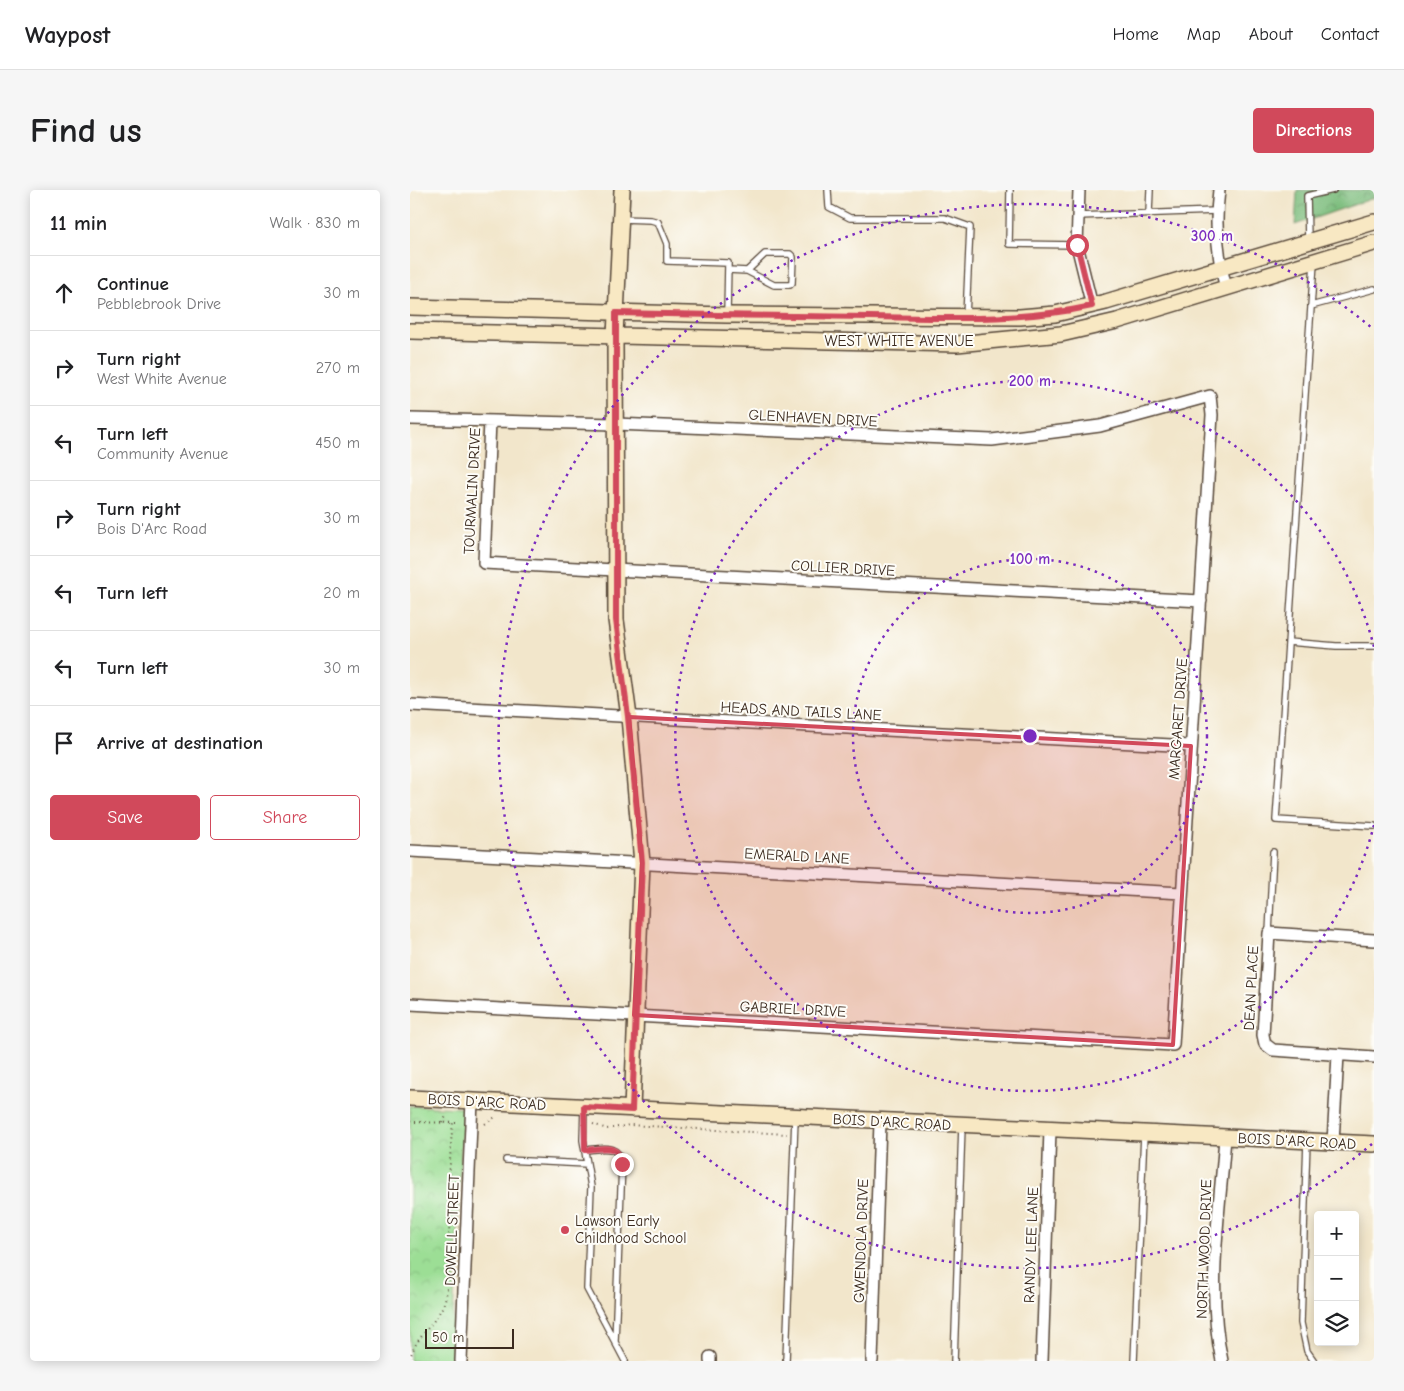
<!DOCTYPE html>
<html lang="en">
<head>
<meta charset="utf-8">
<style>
	body { margin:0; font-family:"Comic Neue",sans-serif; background:#f6f6f6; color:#202124 }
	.controls { position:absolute; right:15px; bottom:15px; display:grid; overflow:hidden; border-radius:5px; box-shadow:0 2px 12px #0003 }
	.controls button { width:45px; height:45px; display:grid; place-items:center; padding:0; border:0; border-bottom:1px solid #e0e0e0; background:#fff; color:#202124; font:25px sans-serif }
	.scale { position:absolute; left:15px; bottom:12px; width:89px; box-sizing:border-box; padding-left:5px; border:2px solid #3b2a1e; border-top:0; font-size:14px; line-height:18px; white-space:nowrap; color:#3b2a1e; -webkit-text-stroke:4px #fdfcf7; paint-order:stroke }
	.stop { position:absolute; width:15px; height:15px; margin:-11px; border:4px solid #d1495b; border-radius:50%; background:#fff }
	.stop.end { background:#d1495b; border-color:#fff; box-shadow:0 1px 5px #0008 }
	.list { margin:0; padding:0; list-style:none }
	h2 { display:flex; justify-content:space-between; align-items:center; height:65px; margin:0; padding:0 20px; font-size:21px }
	h2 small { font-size:16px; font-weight:400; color:#757577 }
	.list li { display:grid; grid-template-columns:32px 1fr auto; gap:15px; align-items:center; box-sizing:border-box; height:75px; padding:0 20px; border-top:1px solid #e0e0e0 }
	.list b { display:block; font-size:19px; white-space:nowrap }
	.list p { margin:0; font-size:16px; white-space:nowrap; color:#757577 }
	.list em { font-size:16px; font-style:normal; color:#757577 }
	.actions { display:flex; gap:10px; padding:15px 20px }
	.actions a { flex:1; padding:11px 0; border:1px solid #d1495b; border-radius:5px; text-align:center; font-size:18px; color:#d1495b }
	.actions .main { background:#d1495b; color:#fff }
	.icon { flex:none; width:28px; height:28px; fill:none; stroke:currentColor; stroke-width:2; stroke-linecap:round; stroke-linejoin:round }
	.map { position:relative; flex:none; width:964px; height:1171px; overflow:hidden; border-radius:5px }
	header { display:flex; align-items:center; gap:30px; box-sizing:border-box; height:70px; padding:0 25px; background:#fff; border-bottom:1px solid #e0e0e0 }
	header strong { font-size:24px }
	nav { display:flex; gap:28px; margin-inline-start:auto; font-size:18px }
	.intro { display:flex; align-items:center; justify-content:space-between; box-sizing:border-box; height:120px; padding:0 30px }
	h1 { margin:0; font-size:35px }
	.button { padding:12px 22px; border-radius:5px; background:#d1495b; color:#fff; font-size:18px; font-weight:700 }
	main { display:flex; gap:30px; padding:0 30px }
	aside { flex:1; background:#fff; border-radius:5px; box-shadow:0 2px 12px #0003 }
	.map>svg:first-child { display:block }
</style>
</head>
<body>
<header>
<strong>Waypost</strong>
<nav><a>Home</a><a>Map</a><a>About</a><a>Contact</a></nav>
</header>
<div class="intro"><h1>Find us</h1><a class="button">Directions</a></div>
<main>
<aside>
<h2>11 min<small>Walk · 830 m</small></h2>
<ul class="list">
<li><svg class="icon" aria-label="ahead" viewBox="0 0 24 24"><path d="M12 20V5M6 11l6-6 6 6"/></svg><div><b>Continue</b><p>Pebblebrook Drive</p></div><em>30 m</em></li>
<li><svg class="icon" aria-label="right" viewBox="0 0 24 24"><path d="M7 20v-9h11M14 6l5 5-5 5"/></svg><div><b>Turn right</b><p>West White Avenue</p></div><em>270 m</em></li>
<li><svg class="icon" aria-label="left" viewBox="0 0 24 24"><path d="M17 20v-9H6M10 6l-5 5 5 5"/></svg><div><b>Turn left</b><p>Community Avenue</p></div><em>450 m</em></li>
<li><svg class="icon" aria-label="right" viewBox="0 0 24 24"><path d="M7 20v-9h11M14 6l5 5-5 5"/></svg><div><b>Turn right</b><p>Bois D'Arc Road</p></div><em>30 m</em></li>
<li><svg class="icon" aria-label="left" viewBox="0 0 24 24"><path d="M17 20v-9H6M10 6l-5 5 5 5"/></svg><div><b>Turn left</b></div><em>20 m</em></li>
<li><svg class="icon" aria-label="left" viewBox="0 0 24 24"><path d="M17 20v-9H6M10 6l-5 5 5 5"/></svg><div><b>Turn left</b></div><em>30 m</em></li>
<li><svg class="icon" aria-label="arrive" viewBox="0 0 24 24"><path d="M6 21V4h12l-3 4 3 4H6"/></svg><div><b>Arrive at destination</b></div></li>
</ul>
<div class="actions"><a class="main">Save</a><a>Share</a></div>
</aside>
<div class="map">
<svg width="964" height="1171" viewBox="0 0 964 1171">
	<defs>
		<pattern id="forest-crowns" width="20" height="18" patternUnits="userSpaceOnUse" patternTransform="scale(1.25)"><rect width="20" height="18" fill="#7dbd7e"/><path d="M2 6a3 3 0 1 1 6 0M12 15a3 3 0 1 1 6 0" fill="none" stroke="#689a67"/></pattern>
		<pattern id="park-crowns" width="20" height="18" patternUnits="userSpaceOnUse" patternTransform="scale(1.25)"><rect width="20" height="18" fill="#9cde95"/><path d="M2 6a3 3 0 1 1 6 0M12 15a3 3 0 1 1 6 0" fill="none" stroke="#87bf80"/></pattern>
	</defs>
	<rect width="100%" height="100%" fill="#fdfcf7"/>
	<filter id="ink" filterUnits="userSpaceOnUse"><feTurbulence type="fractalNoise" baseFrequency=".02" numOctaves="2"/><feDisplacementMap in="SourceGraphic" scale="10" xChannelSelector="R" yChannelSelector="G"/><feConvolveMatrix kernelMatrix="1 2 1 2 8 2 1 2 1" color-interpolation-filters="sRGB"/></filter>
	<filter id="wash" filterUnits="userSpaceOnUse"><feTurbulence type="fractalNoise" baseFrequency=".0096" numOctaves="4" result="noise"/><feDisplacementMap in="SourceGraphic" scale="20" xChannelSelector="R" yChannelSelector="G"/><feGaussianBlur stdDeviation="1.12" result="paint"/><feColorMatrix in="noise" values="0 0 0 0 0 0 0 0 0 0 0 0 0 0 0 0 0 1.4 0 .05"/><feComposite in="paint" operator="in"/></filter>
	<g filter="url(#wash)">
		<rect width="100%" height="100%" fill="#f2e6cb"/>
		<path fill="url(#forest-crowns)" stroke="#5c744e" d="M887 0H964V8L885 35Z"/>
		<path fill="url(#park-crowns)" stroke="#6c845a" d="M0 916 53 918 41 1171H0Z"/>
	</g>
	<g filter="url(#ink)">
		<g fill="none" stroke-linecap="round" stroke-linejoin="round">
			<g stroke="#564638" stroke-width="8">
				<path id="lane" d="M418 0 419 17 440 28H535L560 37 556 127
					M600 0 599 54 667 55
					M739 23 740 0
					M668 26 806 21
					M211 29 241 30 248 32 257 54V71L318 73 317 124
					M898 50 897 6 923 0
					M904 73 866 630 964 636
					M318 80 337 81 364 95H380L382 93 383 67 380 64H355L337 81
					M901 116 964 99
					M878 452 926 456H964
					M859 743 863 662
					M174 917 173 950 181 997 177 1099 215 1171
					M897 951 891 1133 897 1161 904 1171
					M175 960C191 959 209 953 212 974L205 1151
					M96 970 177 974
					M376 1171 385 928
					M544 1171 552 936
					M724 1171 734 944"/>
			</g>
			<g stroke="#564638" stroke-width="14">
				<path id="street" d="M669 0 667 55 682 116
					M809 0C805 32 807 66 816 98
					M0 229 206 234 582 250 690 236 800 206 802 225 763 855 0 814
					M80 231 74 373 791 411
					M0 515 781 556
					M0 661 772 703
					M964 750 859 743 853 845 855 854 863 860 964 867
					M923 952 928 865
					M51 1171 62 911
					M300 1171V1167
					M462 1171 470 932
					M632 1171 640 940
					M812 1171C796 1098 810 1021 815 947"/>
			</g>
			<g stroke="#564638" stroke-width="18">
				<path id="secondary" d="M212 0 205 146 206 430 219 527 232 673 222 919
					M0 117 317 125 610 127 645 124 696 112 964 32
					M0 141 547 154 651 144 707 131 964 53
					M0 908 964 954"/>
			</g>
			<path stroke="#564638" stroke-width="2" stroke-dasharray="1 4" stroke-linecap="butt" d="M0 932 49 933
				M33 933 37 924
				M75 934 87 926
				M183 934 197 939 220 935 377 944
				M0 1169C5 1146 28 1133 35 1110 38 1100 37 1087 38 1076 41 1028 37 981 43 933"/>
			<use href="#lane" stroke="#fff" stroke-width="5.5"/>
			<use href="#street" stroke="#fff" stroke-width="11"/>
			<use href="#secondary" stroke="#f8e8c3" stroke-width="15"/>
		</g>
	</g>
	<g fill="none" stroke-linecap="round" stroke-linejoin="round" filter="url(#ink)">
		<path stroke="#d1495b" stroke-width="6" d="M212 974C209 952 191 959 175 960L174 917 222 920 232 672 218 527 206 430V123C291 125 375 126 460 127 535 128 609 132 682 116L667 55"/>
	</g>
	<path fill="#d1495b" fill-opacity="0.2" stroke="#d1495b" stroke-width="4" stroke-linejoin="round" d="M219 527 781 556 763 855 224 825 232 673Z"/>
	<g fill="none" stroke="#7b2cbf" stroke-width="2.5" stroke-dasharray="2.5 5">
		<circle cx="620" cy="546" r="177"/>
		<path d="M964 635A355 355 0 1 1 964 457"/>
		<path d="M962 954A532 532 0 1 1 962 138"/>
	</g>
	<circle fill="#d1495b" stroke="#fdfcf7" stroke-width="2" cx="155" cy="1040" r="5"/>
	<g text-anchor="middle" stroke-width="4" stroke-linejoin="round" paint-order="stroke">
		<g font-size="15" fill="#3b2a1e" stroke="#fdfcf7">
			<text x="489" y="156">WEST WHITE AVENUE</text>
			<text transform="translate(403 228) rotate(3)" y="5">GLENHAVEN DRIVE</text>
			<text transform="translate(62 301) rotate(-87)" y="5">TOURMALIN DRIVE</text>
			<text transform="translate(433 378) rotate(3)" y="5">COLLIER DRIVE</text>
			<text transform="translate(391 521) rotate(3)" y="5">HEADS AND TAILS LANE</text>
			<text transform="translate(768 529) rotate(-86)" y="5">MARGARET DRIVE</text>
			<text transform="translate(387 666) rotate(3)" y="5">EMERALD LANE</text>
			<text transform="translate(841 798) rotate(-87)" y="5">DEAN PLACE</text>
			<text transform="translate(383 819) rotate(3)" y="5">GABRIEL DRIVE</text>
			<text transform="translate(77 912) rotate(3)" y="5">BOIS D'ARC ROAD</text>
			<text transform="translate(482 932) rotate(3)" y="5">BOIS D'ARC ROAD</text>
			<text transform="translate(887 951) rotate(3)" y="5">BOIS D'ARC ROAD</text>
			<text transform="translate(42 1040) rotate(-88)" y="5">DOWELL STREET</text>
			<text transform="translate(451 1051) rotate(-88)" y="5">GWENDOLA DRIVE</text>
			<text transform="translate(621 1055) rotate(-88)" y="5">RANDY LEE LANE</text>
			<text transform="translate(794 1059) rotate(-88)" y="5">NORTH WOOD DRIVE</text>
		</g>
		<g font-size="15" fill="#3b2a1e" stroke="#fdfcf7" text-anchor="start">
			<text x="165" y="1036">Lawson Early<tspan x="165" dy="17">Childhood School</tspan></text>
		</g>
	</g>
	<circle cx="620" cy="546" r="8" fill="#7b2cbf" stroke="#fdfcf7" stroke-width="2.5"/>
	<g font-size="15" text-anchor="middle" font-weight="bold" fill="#7b2cbf" stroke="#fdfcf7" stroke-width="4" stroke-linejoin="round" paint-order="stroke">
		<text x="802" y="51">300 m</text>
		<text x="620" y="196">200 m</text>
		<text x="620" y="374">100 m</text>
	</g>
</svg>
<div class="controls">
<button>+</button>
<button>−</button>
<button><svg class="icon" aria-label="layers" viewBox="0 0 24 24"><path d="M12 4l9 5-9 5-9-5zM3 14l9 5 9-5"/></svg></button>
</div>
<div class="scale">50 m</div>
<div class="stop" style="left:667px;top:55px"></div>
<div class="stop end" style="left:212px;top:974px"></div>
</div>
</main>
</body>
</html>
